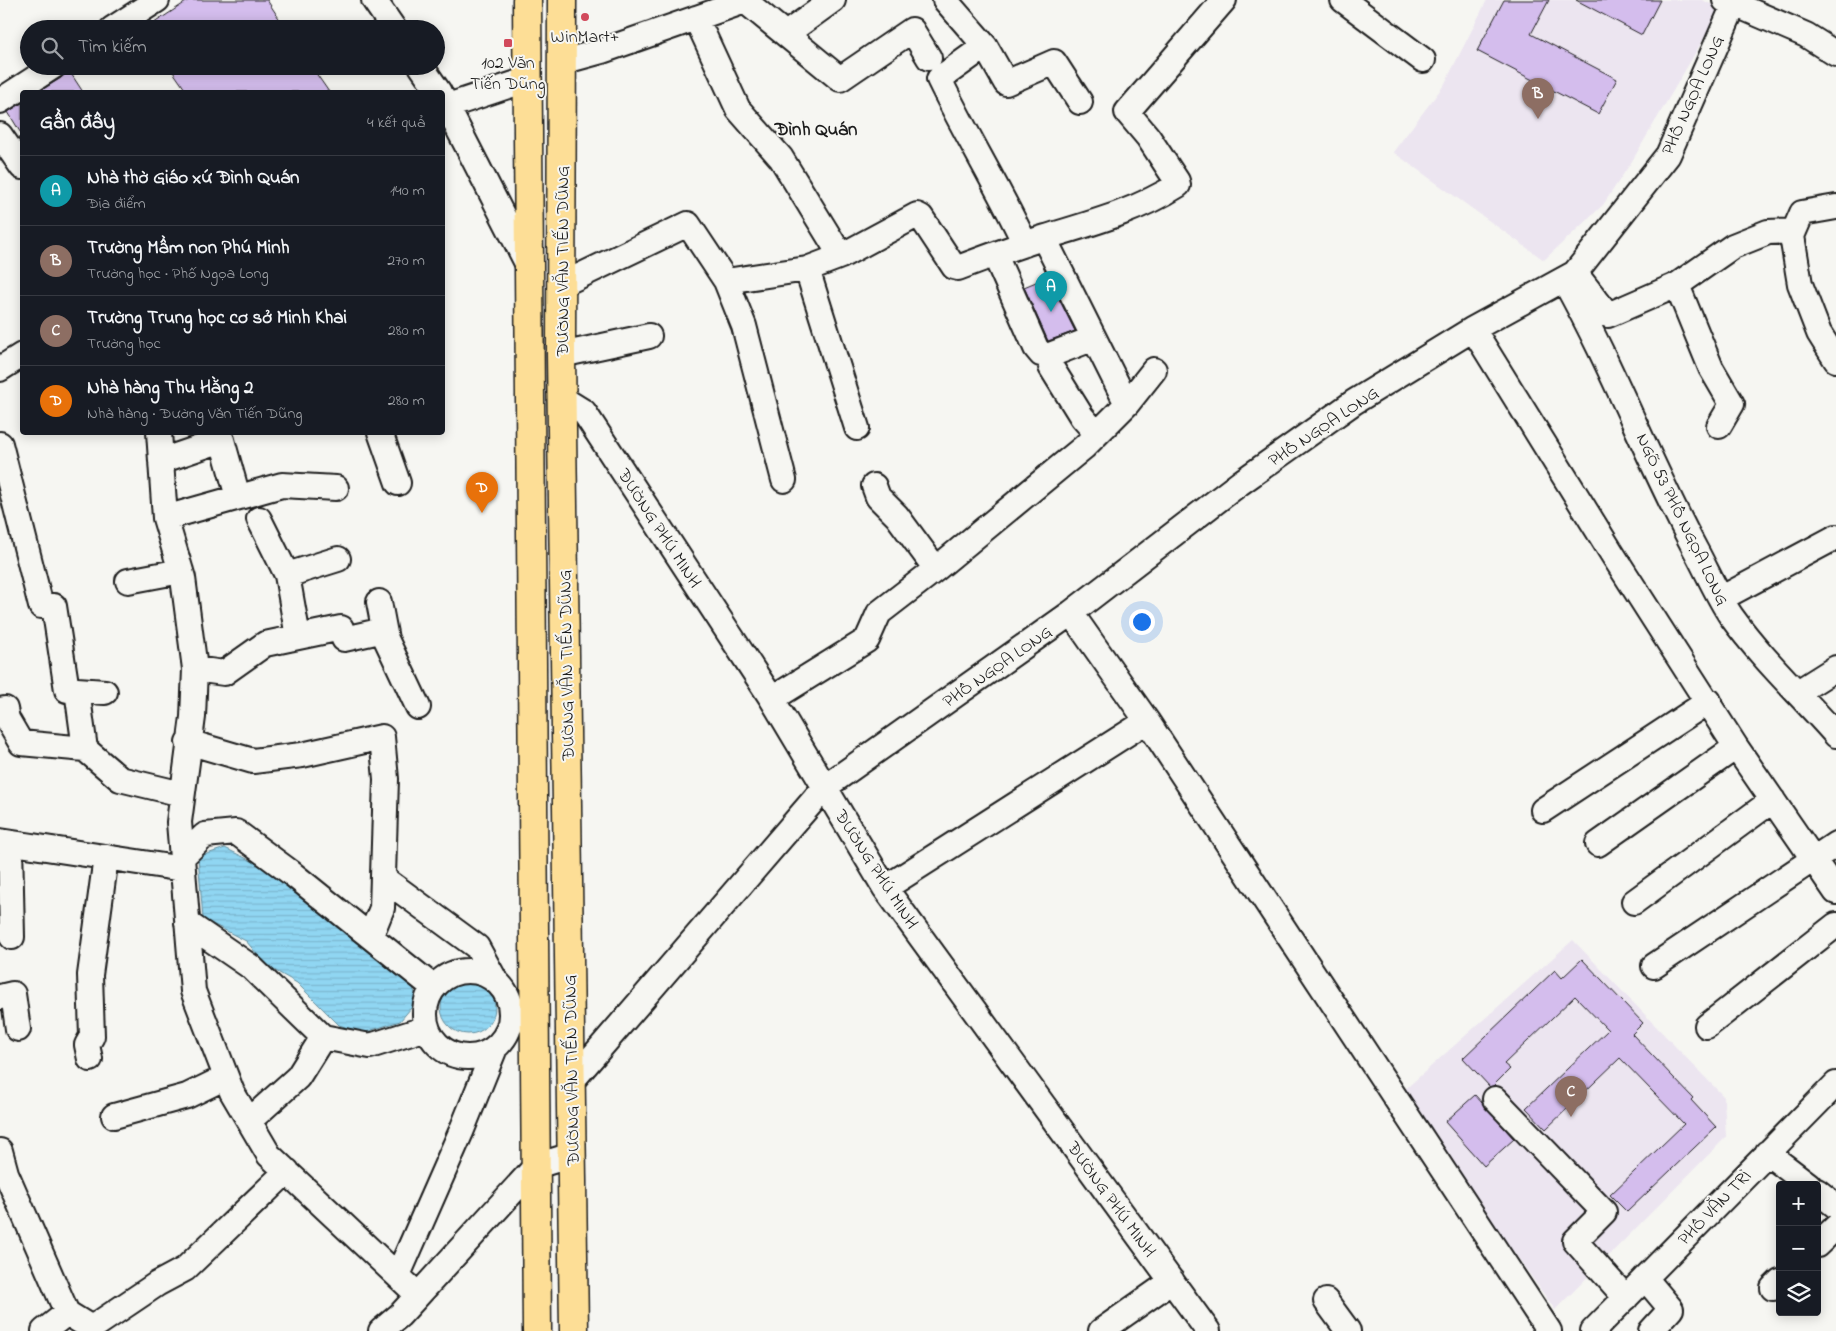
<!DOCTYPE html>
<html lang="vi">
<head>
<meta charset="utf-8">
<style>
	body { margin:0; font-family:"Indie Flower",sans-serif; background:#242831; color:#f1f3f6 }
	.controls { position:absolute; right:15px; bottom:15px; display:grid; overflow:hidden; border-radius:5px; box-shadow:0 2px 12px #0003 }
	.controls button { width:45px; height:45px; display:grid; place-items:center; padding:0; border:0; border-bottom:1px solid #363941; background:#171b24; color:#f1f3f6; font:25px sans-serif }
	.you { position:absolute; left:1141px; top:621px; width:18px; height:18px; margin:-12px; border:4px solid #fff; border-radius:50%; background:#1a73e8; box-shadow:0 0 0 8px #1a73e833 }
	.badge { display:grid; place-items:center; width:32px; height:32px; border-radius:50%; background:#d1495b; color:#fff; font-size:16px; font-weight:700 }
	.pin { position:absolute; translate:-50% -41px; filter:drop-shadow(0 1px 2px #0008) }
	.pin::after { content:''; position:absolute; top:26px; width:18px; height:15px; background:inherit; clip-path:polygon(0 0,100% 0,50% 100%) }
	.list { margin:0; padding:0; list-style:none }
	h2 { display:flex; justify-content:space-between; align-items:center; height:65px; margin:0; padding:0 20px; font-size:21px }
	h2 small { font-size:16px; font-weight:400; color:#9ea1a6 }
	.list li { display:grid; grid-template-columns:32px 1fr auto; gap:15px; align-items:center; box-sizing:border-box; height:70px; padding:0 20px; border-top:1px solid #363941 }
	.list b { display:block; font-size:19px; white-space:nowrap }
	.list p { margin:0; font-size:16px; white-space:nowrap; color:#9ea1a6 }
	.list em { font-size:16px; font-style:normal; color:#9ea1a6 }
	.icon { flex:none; width:28px; height:28px; fill:none; stroke:currentColor; stroke-width:2; stroke-linecap:round; stroke-linejoin:round }
	.map { position:relative; flex:none; width:1836px; height:1331px; overflow:hidden }
	.search { position:absolute; background:#171b24; box-shadow:0 2px 12px #0003; left:20px; top:20px; width:425px; height:55px; display:flex; align-items:center; gap:12px; box-sizing:border-box; padding:0 18px; border-radius:28px; color:#9ea1a6; font-size:19px }
	.panel { position:absolute; background:#171b24; box-shadow:0 2px 12px #0003; left:20px; top:90px; width:425px; height:345px; border-radius:5px }
	.map>svg:first-child { display:block }
</style>
</head>
<body>
<div class="map">
<svg width="1836" height="1331" viewBox="0 0 1836 1331">
	<defs>
		<pattern id="water-rules" width="6" height="5" patternUnits="userSpaceOnUse" patternTransform="scale(1.25)"><rect width="6" height="5" fill="#90d6f2"/><path d="M0 2.5h6" fill="none" stroke="#7cb7cf"/></pattern>
	</defs>
	<rect width="100%" height="100%" fill="#f6f6f2"/>
	<filter id="ink" filterUnits="userSpaceOnUse"><feTurbulence type="fractalNoise" baseFrequency=".02" numOctaves="2"/><feDisplacementMap in="SourceGraphic" scale="10" xChannelSelector="R" yChannelSelector="G"/><feConvolveMatrix kernelMatrix="1 2 1 2 8 2 1 2 1" color-interpolation-filters="sRGB"/></filter>
	<g filter="url(#ink)">
		<path fill="#ece5f0" d="M1487 0H1702L1721 9 1632 161 1603 205 1544 260 1393 152 1444 85Z
			M1573 940 1724 1097 1726 1137 1555 1310 1401 1093Z"/>
		<path fill="url(#water-rules)" stroke="#628c9c" d="M225 848 288 879 411 980 417 1001 400 1021 363 1033 339 1025 297 983 267 966 246 941 203 919 198 857Z
			M441 1007a27 27 0 1 1 54 0a27 27 0 1 1-54 0Z"/>
		<path fill="#d4bded" stroke="#1c1c1c" d="M189 0H267L286 29H145Z
			M1504 0H1549L1531 34 1617 79 1598 114 1477 51Z
			M1576 0H1660L1642 35Z
			M169 66H311L329 92H187Z
			M68 69 83 92H38L61 78Z
			M22 103V135L8 112Z
			M1048 277 1075 331 1048 341 1024 287Z
			M1582 959 1643 1023 1632 1034 1693 1098 1691 1100 1716 1127 1627 1212 1610 1195 1684 1124 1620 1058 1546 1129 1526 1108 1608 1030 1575 996 1504 1064 1510 1069 1493 1086 1490 1087 1463 1058 1555 970 1562 978Z
			M1475 1095 1514 1139 1484 1166 1445 1122Z"/>
		<g fill="none" stroke-linecap="round" stroke-linejoin="round">
			<g stroke="#1c1c1c" stroke-width="28">
				<path id="minor" d="M374 0 394 29
					M945 0 985 46
					M1343 0 1423 60
					M1725 0 1806 35 1836 54
					M745 1 840 79 912 30 929 58
					M696 18 738 109 781 158 841 256
					M112 29 157 0
					M786 34 833 0
					M562 62 602 51 748 0
					M421 66 439 92
					M442 97 529 267
					M0 101 54 66
					M442 108 529 79
					M0 135 22 167
					M1836 207 1802 213 1792 236 1800 284 1819 333 1836 360
					M1044 238 1127 404
					M1025 244C999 188 966 135 939 79L985 46 1006 83 1054 62 1080 102
					M995 255 1036 348 1041 354 1050 355 1092 339
					M807 269 857 428
					M1575 273 1608 315 1677 285 1733 246 1768 232 1794 231
					M1564 280C1613 367 1648 461 1695 549 1707 571 1717 595 1731 616 1762 659 1801 695 1836 735
					M726 281 807 269 841 256 917 215 921 217 954 267 958 268C987 257 1016 246 1046 237 1092 223 1137 211 1178 185L1177 181 1148 137 1127 112 1224 0
					M561 285 688 224 726 281 744 326 784 480
					M1677 285 1711 368 1732 404 1719 426
					M1473 329 1613 555 1736 747 1836 892
					M561 355 649 336
					M1051 367 1082 417 1097 434
					M0 369 22 355
					M563 399 584 412 772 699 885 888 1208 1331
					M159 432 165 518 183 578 195 669 193 717 179 822 193 991 232 1092 269 1155 418 1295
					M380 432 398 483
					M0 444 41 606H54L67 690H77L85 749
					M161 461 222 440 238 497
					M874 486 878 497 897 516 936 569
					M165 518 282 485 336 488
					M259 519 287 575 298 637
					M287 575 338 559
					M128 581 181 571
					M1722 598 1836 537
					M379 602 386 639 418 707
					M1071 613 1147 721 1549 1331
					M195 669 224 673 265 644 341 628 344 639 384 630
					M77 690 105 692
					M1798 692 1836 668
					M772 699 867 640 879 613 936 569 1084 447 1127 404 1154 370
					M0 710 5 709 7 719 21 743 85 749 120 779 182 794
					M188 742 253 761 302 755 382 737 386 779 382 908 371 935
					M1543 810 1709 701
					M0 841 183 869
					M10 843 12 937
					M1598 844 1736 747
					M182 857 205 835 236 832 290 872 433 987
					M383 878 477 947 494 978
					M885 888 1147 721
					M1634 902 1773 800
					M187 923 251 967 323 1037 370 1046 427 1028
					M1654 966 1836 844
					M425 1014a43 43 0 1 1 86 0a43 43 0 1 1-86 0Z
					M0 997 13 994 18 1029
					M1707 1026 1836 925
					M90 1059 87 1045 92 1036 90 975 106 857
					M571 1082 825 787 1071 613 1240 483 1354 402 1473 329 1575 273 1668 155 1736 0
					M1495 1099 1604 1212 1575 1241 1626 1298
					M114 1116 187 1096 226 1077
					M249 1121 298 1077 323 1037
					M0 1151 6 1173 67 1313 44 1331
					M1767 1153 1809 1185
					M1817 1191 1836 1206
					M1817 1245 1836 1227
					M398 1275 461 1132 495 1048
					M1645 1278 1671 1309 1651 1331
					M1773 1288 1780 1281
					M1326 1301 1348 1331
					M67 1313 88 1326 96 1325 157 1284 185 1269 287 1171
					M381 1331 400 1315 536 1166 572 1155
					M1101 1331 1172 1281
					M1593 1331 1836 1084"/>
			</g>
			<g stroke="#1c1c1c" stroke-width="31">
				<path id="major" d="M527 0 537 1331
					M562 0 561 355 574 1331"/>
			</g>
			<use href="#minor" stroke="#f6f6f2" stroke-width="24"/>
			<use href="#major" stroke="#fdde96" stroke-width="28"/>
		</g>
	</g>
	<g fill="#d1495b" stroke="#f6f6f2" stroke-width="2">
		<circle cx="585" cy="17" r="5"/>
		<rect x="503" y="38" width="10" height="10" rx="2.5"/>
	</g>
	<g text-anchor="middle" stroke-width="4" stroke-linejoin="round" paint-order="stroke">
		<g font-size="18" fill="#1c1c1c" stroke="#f6f6f2">
			<text x="585" y="42">WinMart+</text>
			<text x="508" y="68">102 Văn<tspan x="508" dy="21">Tiến Dũng</tspan></text>
		</g>
		<g font-size="18" fill="#1c1c1c" stroke="#f6f6f2">
			<text transform="translate(1692 95) rotate(-66)" y="6">PHỐ NGỌA LONG</text>
			<text transform="translate(562 261) rotate(-90)" y="6">ĐƯỜNG VĂN TIẾN DŨNG</text>
			<text transform="translate(1323 426) rotate(-34)" y="6">PHỐ NGỌA LONG</text>
			<text transform="translate(1683 519) rotate(64)" y="6">NGÕ 53 PHỐ NGỌA LONG</text>
			<text transform="translate(660 528) rotate(57)" y="6">ĐƯỜNG PHÚ MINH</text>
			<text transform="translate(566 665) rotate(-91)" y="6">ĐƯỜNG VĂN TIẾN DŨNG</text>
			<text transform="translate(997 666) rotate(-35)" y="6">PHỐ NGỌA LONG</text>
			<text transform="translate(877 869) rotate(57)" y="6">ĐƯỜNG PHÚ MINH</text>
			<text transform="translate(571 1070) rotate(-91)" y="6">ĐƯỜNG VĂN TIẾN DŨNG</text>
			<text transform="translate(1112 1199) rotate(54)" y="6">ĐƯỜNG PHÚ MINH</text>
			<text transform="translate(1714 1207) rotate(-46)" y="6">PHỐ VĂN TRÌ</text>
		</g>
		<g font-size="19" font-weight="bold" fill="#1c1c1c" stroke="#f6f6f2">
			<text x="816" y="135">Đình Quán</text>
		</g>
	</g>
</svg>
<div class="controls">
<button>+</button>
<button>−</button>
<button><svg class="icon" aria-label="layers" viewBox="0 0 24 24"><path d="M12 4l9 5-9 5-9-5zM3 14l9 5 9-5"/></svg></button>
</div>
<div class="you"></div>
<div class="pin badge" style="left:1051px;top:312px;background:#0f9aa8">A</div>
<div class="pin badge" style="left:1538px;top:119px;background:#8d6e63">B</div>
<div class="pin badge" style="left:1571px;top:1117px;background:#8d6e63">C</div>
<div class="pin badge" style="left:482px;top:513px;background:#e8710a">D</div>
<div class="search"><svg class="icon" aria-label="search" viewBox="0 0 24 24"><circle cx="10" cy="10" r="6"/><path d="M15 15l6 6"/></svg>Tìm kiếm</div>
<section class="panel">
<h2>Gần đây<small>4 kết quả</small></h2>
<ul class="list">
<li><span class="badge" style="background:#0f9aa8">A</span><div><b>Nhà thờ Giáo xứ Đình Quán</b><p>Địa điểm</p></div><em>140 m</em></li>
<li><span class="badge" style="background:#8d6e63">B</span><div><b>Trường Mầm non Phú Minh</b><p>Trường học · Phố Ngọa Long</p></div><em>270 m</em></li>
<li><span class="badge" style="background:#8d6e63">C</span><div><b>Trường Trung học cơ sở Minh Khai</b><p>Trường học</p></div><em>280 m</em></li>
<li><span class="badge" style="background:#e8710a">D</span><div><b>Nhà hàng Thu Hằng 2</b><p>Nhà hàng · Đường Văn Tiến Dũng</p></div><em>280 m</em></li>
</ul>
</section>
</div>
</body>
</html>
